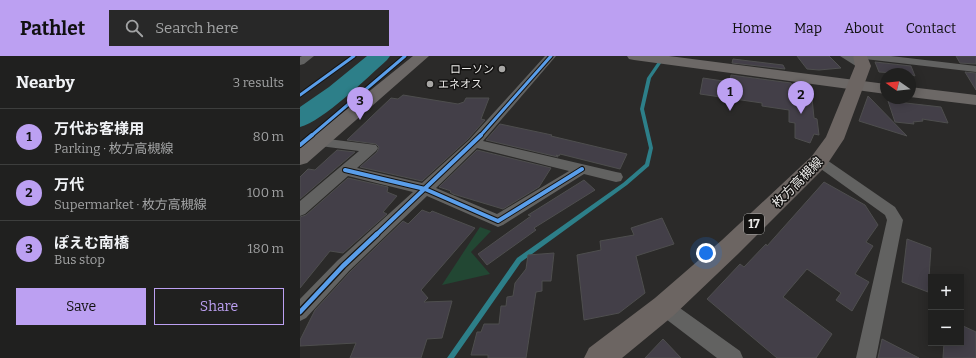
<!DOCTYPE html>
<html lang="en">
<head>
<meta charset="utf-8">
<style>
	body { margin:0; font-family:Bitter,"Noto Sans JP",serif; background:#282828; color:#f1f3f6 }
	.controls { position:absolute; right:12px; bottom:12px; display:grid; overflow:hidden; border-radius:0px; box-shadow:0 2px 10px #0003 }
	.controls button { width:36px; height:36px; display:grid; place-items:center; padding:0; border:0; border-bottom:1px solid #3d3e3d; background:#20201f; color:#f1f3f6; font:20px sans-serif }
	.compass { position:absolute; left:580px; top:12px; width:36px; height:36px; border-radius:50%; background:#20201f; box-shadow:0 2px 10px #0003; rotate:284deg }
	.you { position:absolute; left:406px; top:197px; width:14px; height:14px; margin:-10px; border:3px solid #fff; border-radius:50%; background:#1a73e8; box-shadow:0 0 0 6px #1a73e833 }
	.badge { display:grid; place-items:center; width:26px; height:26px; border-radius:50%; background:#bca0f2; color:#111; font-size:13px; font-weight:700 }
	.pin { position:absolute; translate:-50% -33px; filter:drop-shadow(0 1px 2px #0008) }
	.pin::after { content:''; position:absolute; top:21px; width:14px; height:12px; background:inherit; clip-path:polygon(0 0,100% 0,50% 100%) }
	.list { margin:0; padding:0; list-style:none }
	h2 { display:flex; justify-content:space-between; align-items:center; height:52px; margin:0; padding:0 16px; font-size:17px }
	h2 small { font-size:13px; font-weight:400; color:#a2a3a4 }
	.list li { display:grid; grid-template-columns:26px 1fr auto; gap:12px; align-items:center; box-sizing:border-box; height:56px; padding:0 16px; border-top:1px solid #3d3e3d }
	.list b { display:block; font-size:15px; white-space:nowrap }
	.list p { margin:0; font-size:13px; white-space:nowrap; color:#a2a3a4 }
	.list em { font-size:13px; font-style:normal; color:#a2a3a4 }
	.actions { display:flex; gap:8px; padding:12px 16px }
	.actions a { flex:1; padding:9px 0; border:1px solid #bca0f2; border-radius:0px; text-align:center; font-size:14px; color:#bca0f2 }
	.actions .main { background:#bca0f2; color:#111 }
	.icon { flex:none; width:22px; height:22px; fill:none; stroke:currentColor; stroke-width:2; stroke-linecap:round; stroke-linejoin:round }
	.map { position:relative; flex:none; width:676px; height:302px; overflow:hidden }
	header { display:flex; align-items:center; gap:24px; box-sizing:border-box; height:56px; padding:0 20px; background:#bca0f2; color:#111 }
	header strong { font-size:19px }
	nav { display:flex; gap:22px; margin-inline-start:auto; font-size:14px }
	.search { width:280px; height:36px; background:#282828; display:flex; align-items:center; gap:10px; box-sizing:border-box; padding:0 14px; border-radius:0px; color:#a2a3a4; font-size:15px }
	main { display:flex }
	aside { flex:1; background:#20201f }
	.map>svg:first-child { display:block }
</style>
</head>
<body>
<header>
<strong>Pathlet</strong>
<div class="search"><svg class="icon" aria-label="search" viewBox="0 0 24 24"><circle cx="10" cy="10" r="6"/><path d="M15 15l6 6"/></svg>Search here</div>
<nav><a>Home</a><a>Map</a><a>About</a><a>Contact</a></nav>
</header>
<main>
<aside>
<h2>Nearby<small>3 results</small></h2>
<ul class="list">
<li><span class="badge">1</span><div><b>万代お客様用</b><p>Parking · 枚方高槻線</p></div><em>80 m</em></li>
<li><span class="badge">2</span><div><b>万代</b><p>Supermarket · 枚方高槻線</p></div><em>100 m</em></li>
<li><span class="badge">3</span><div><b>ぽえむ南橋</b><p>Bus stop</p></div><em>180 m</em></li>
</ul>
<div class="actions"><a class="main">Save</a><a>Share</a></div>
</aside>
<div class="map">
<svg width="676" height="302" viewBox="0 0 676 302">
	<rect width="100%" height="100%" fill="#2b2a29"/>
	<path fill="#224733" d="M180 171 191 175 171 196 190 218 142 229Z"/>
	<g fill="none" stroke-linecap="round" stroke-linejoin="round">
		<path fill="#2d7f89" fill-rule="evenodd" d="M362 0H366L351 22 344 53 353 92 349 110 327 129 221 206 154 302H147L217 202 323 127 345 108 349 92 340 53 347 22Z"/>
		<path fill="#2d7f89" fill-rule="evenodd" d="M67 0H90L87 4C67 22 23 65 0 71V51L29 31Z"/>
	</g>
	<path fill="#433f48" stroke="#4e4e4e" d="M497 0H529L541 12 519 14 507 13Z
		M656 0H676V8L660 7Z
		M433 3 483 9 485 13 432 7Z
		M575 6 611 10 615 20 610 18 579 16Z
		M665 16 676 17V34Z
		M431 19 491 27 496 39 512 42 514 62 517 63 519 79 514 78 510 87 495 82V67L489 66V54L462 50V47L400 38 403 22 430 26Z
		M103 39 158 48 164 46 166 42H189L181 63 185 64 168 83 122 125 60 111 77 96 79 91 76 88 47 84 91 42 98 43Z
		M568 40 607 80 559 65Z
		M588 45 641 51 648 67 622 63 623 65 613 66 614 68 595 66Z
		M200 68 252 79 251 80 327 98 320 113 260 98 259 100 256 99 258 101 186 84Z
		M37 94 55 96 0 143V121L8 113 15 114Z
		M177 94 251 112 239 131 203 153 153 138 150 136 151 135 139 131Z
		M48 122 88 131 87 136 97 140 83 156 87 158 43 197 30 195 0 232V161L6 159Z
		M284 124 295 134 234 172 236 174 187 209 178 198 231 160 228 159Z
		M524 126 565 149 578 169 566 186 573 190 555 218 569 226 552 255 536 244 541 237 507 213 483 241 532 278 516 302H477L407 243 440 208 444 211 466 188 467 190Z
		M122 154 130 157 132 155 175 172 121 234 128 242 124 246 152 245 142 282 127 283 121 302H50L56 287 0 290V284L15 254 50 216 103 165 108 168Z
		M362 162 374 188 336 200 345 237 319 257 284 264 277 199 301 194 300 185 334 179 331 172Z
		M607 183 631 192 628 236 602 226Z
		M254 197 251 225H242V235L236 236 226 302H188V299H171L177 276H181L184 268H199L201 250H206L207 241 213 240 215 227 226 213 228 199Z
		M661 269 676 276V302H643L644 287H661Z
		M363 283 381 302H345Z
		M582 283 619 302H578Z"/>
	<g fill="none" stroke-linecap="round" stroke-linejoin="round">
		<path fill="#626261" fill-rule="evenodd" d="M2 0H14L4 8 0 9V1Z
			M245 0H256L183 85 316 116 321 117 323 121 321 125 316 126 284 118 203 169 198 171 127 140 49 215 6 262 0 265V243L37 205 113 136 48 120 5 158 0 160V145L59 95 20 90 15 89 14 86 15 83 20 82 76 89 78 92 76 95 57 112 122 127 169 84ZM177 92 269 115 197 158 136 132Z
			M540 0H553L568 10 567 12H559Z
			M560 0H591L676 10V16L565 3Z
			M519 100 524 102 595 151 603 164 576 302H556L587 164 585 159 514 108 512 105 514 102Z
			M364 242 370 245 440 295 443 302H417L358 257 355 251 358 245Z"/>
		<path fill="#6c6866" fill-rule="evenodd" d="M113 0H129L7 107 0 109V91Z
			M327 0H369L586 28V38L334 4 329 3Z
			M610 31 676 39V49L610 41Z"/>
		<path fill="#6c6562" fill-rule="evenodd" d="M553 0H567L571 10 544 83 526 110 438 198 373 260 322 302H284L289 292 355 242 422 184 512 100 526 81 555 10Z"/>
		<g stroke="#141312" stroke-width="5">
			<path id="cycleway-far2" d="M0 39 54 0
				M11 80 105 0
				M180 80 251 0"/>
		</g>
		<g stroke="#141312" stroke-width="6">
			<path id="cycleway-far1" d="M0 89 12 79
				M45 114 125 133 198 165 282 113
				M76 179 181 79"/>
		</g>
		<g stroke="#141312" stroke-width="7">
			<path id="cycleway" d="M0 256 43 210 77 178"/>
		</g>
		<use href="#cycleway-far2" stroke="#5a9eea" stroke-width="3"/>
		<use href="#cycleway-far1" stroke="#5a9eea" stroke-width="4"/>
		<use href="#cycleway" stroke="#5a9eea" stroke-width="4.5"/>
	</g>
	<g fill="#a8a7a5" stroke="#141312" stroke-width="1.5">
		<circle cx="202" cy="13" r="4"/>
		<circle cx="130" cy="28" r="4"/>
	</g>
	<g text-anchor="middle" stroke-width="3" stroke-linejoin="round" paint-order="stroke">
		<g font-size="11" fill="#ebeae8" stroke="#141312" text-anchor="end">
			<text x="194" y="17">ローソン</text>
			<text x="138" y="32" text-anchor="start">エネオス</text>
		</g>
		<rect fill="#141312" stroke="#aaaaa8" stroke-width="1" x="444" y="158" width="20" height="20" rx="3"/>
		<g font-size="12" font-weight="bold" fill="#ebeae8">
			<text x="454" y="172">17</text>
		</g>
		<g font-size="13" fill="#ebeae8" stroke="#141312">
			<text transform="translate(497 126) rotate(-45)" y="5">枚方高槻線</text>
		</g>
	</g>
</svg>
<div class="controls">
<button>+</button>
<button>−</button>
</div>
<svg class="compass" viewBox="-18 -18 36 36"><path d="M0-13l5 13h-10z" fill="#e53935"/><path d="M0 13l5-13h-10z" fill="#a2a3a4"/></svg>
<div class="you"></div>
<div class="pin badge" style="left:430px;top:55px">1</div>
<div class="pin badge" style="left:501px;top:58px">2</div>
<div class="pin badge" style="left:60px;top:64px">3</div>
</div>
</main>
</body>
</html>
